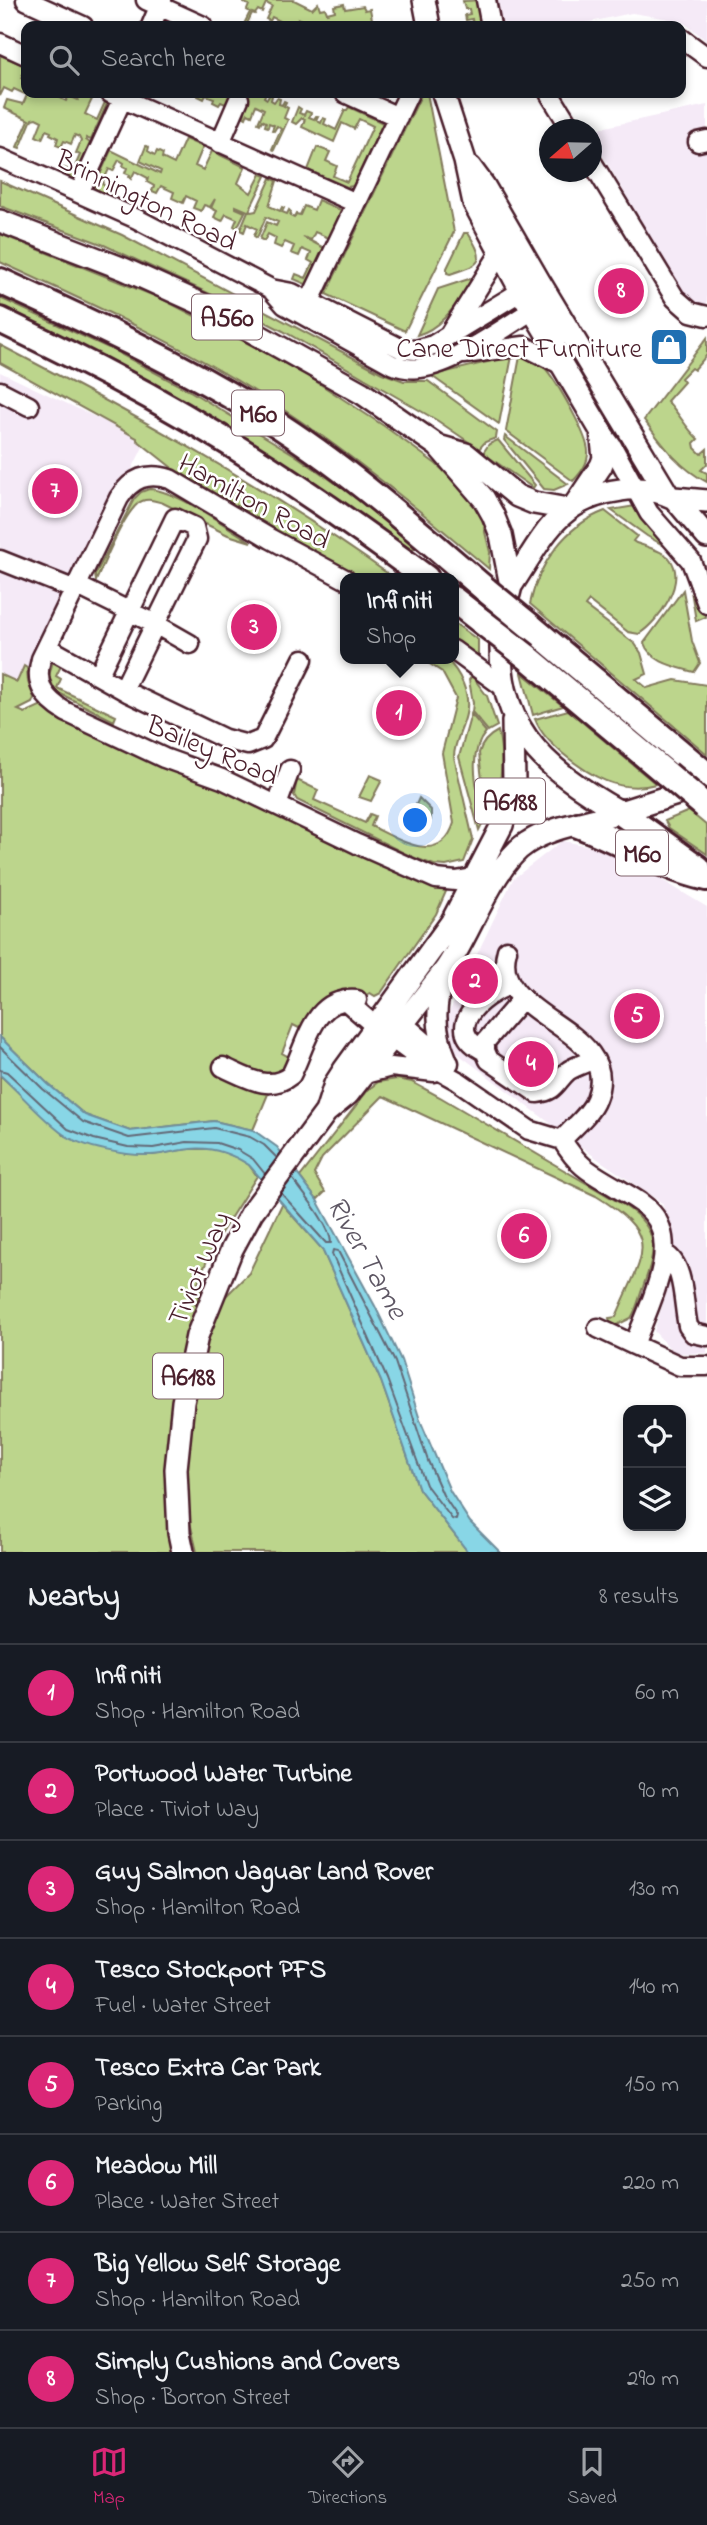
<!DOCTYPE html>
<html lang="en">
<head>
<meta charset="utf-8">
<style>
	body { margin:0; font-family:"Indie Flower",sans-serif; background:#20242c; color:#f1f3f6 }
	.controls { position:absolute; right:21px; bottom:21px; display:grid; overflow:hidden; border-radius:14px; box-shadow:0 4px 10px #0003 }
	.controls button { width:63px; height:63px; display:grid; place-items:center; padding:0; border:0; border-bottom:2px solid #363941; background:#171b24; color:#f1f3f6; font:35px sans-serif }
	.compass { position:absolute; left:539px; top:119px; width:63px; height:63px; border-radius:50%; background:#171b24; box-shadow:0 4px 10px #0003; rotate:250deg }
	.you { position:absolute; left:416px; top:821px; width:24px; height:24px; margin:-18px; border:5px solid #fff; border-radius:50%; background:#1a73e8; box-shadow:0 0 0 10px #1a73e833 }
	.badge { display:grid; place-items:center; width:46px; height:46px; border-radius:50%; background:#db2777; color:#fff; font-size:23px; font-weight:700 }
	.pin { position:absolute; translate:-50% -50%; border:4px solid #fff; box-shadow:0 2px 7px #0006 }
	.popup { position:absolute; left:340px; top:573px; width:119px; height:91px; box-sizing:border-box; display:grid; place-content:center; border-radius:14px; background:#171b24; filter:drop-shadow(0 2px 5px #0005); font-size:23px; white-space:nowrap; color:#9ea1a6 }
	.popup b { font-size:26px; color:#f1f3f6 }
	.popup::after { content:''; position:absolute; left:50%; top:100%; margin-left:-14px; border:14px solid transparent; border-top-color:#171b24 }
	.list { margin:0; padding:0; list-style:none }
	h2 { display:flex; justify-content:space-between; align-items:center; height:91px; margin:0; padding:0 28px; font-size:30px }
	h2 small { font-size:23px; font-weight:400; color:#9ea1a6 }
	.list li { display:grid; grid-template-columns:46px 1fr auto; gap:21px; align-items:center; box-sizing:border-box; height:98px; padding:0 28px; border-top:2px solid #363941 }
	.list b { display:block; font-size:26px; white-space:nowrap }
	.list p { margin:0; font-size:23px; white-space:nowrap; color:#9ea1a6 }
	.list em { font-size:23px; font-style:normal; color:#9ea1a6 }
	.icon { flex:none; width:38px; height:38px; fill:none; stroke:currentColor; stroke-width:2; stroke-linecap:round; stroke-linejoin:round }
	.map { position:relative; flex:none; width:707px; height:1552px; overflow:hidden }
	.search { position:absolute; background:#171b24; box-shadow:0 4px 10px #0003; left:21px; right:21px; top:21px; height:77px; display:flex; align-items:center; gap:18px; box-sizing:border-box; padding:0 24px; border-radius:14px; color:#9ea1a6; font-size:26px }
	.sheet { height:875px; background:#171b24 }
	nav { display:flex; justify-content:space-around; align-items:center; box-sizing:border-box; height:98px; border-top:2px solid #363941; background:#171b24; font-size:19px; color:#9ea1a6 }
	nav a { display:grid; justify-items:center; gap:4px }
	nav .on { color:#db2777 }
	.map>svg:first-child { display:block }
</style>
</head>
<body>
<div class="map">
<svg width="707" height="1552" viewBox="0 0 707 1552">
	<rect width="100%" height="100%" fill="#fff"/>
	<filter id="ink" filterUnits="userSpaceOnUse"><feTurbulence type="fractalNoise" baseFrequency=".0143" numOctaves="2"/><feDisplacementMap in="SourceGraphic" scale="14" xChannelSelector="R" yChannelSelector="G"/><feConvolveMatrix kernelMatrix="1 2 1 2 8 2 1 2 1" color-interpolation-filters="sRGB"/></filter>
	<g filter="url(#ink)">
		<path fill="#f5eaf7" d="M487 0H707V41L682 21 632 13 571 26H492Z
			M707 105V305L698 303 682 291 592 137V130Z
			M0 372 146 441 16 703 0 695Z
			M562 841 612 850 707 907V1353H674L654 1331 676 1262 674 1238 662 1203 595 1157 437 1038 513 879Z"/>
		<path fill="#bcd58c" stroke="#837a5c" stroke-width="2" d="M246 0H294L312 9 318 3 320 9 325 8 327 13 335 11 334 6 344 4 345 9 363 6 365 10 370 9 373 24 386 22 388 26H303L305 21 298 18 293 26 289 24 281 26 278 25 280 21 272 17 270 21 266 19 272 6 266 3 262 12 258 10 255 14 252 13 246 26H243L250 12 247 10 249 5 244 3Z
			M482 0 487 26H473L472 19 466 20 465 15 470 14 469 9H465L463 1Z
			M0 55 26 66 21 78 26 81V93H58L57 96 66 101 69 96 78 100 81 93 93 97 85 114 97 120 105 102 107 104 91 140 86 138V140L90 143 74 179 59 172 61 167 73 171 80 155 76 153 81 141 79 137 75 135 71 144 64 141 61 147 56 145 58 138 50 134 51 132 46 130 42 139 36 136 42 121 36 118 32 119 20 148 17 147 29 120 4 108 7 100 23 104 27 95 14 89 12 92 4 88 0 96Z
			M199 93H266L264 97 267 99 270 94 272 96 271 100 274 102 277 98 280 99 279 104 282 105 284 101 286 102 284 106 288 108 284 118 288 120 274 150 272 149 281 129 277 126 274 131 272 130 274 125 269 123 268 127 265 126 266 122 262 120 260 124 258 123 264 109 256 105 252 115 248 113 246 118 244 117 245 112 221 102 219 105 213 102 214 98 206 95 204 99 198 96Z
			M422 93H427L454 232 405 331 326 294Z
			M298 107 301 109 299 113 304 115 306 111 311 113 309 117 314 119 316 116H318L316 120 321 123 323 118 326 119 324 124 336 130 345 110H347L349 107 383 123 353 186 347 187 308 170 317 147 330 152 326 161 337 166 333 176 347 182 373 126 359 119 354 129 342 123 334 142 302 127 305 119 302 118 296 124 292 122Z
			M185 139 203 147 195 166 203 170 212 151 245 167 238 183 251 193 261 174 266 176 249 211 251 212 256 211 271 178 277 181 269 206 280 211 282 207 284 208 282 212 287 214 289 210 291 212 290 216 294 218 296 214 300 215 304 206 314 210 318 200 343 211 331 239 315 232 311 240 303 237 326 249 310 286 294 279 296 274 306 278 313 263 308 260 311 253 302 249 299 256 291 253 294 246 285 242 281 248 274 245 276 238 268 234 264 241 260 239 267 222 276 226 278 222 266 217 257 238 254 236 257 229 247 224 244 232 240 230 248 211 236 206V208L245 212 237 228 234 226 237 219 226 214 222 221 214 217 217 211 211 208 215 199 210 207 204 205 201 211 193 208 196 201 186 196 183 203 172 198 174 192 161 186 157 193 152 191 154 186 147 182 148 178 135 171 131 179 129 177 130 175 125 173 127 168 123 166 124 163 119 160 113 171 109 169 102 184 113 190 110 196 94 188 111 150 160 174 161 171 140 161 146 146 149 147 148 151 155 155 157 151 163 154 162 158 174 164Z
			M0 181 122 235 382 373 404 381H428L493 429 497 432 496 438 485 442 479 449 438 421 283 331 223 300 104 245 0 206Z
			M464 233H468C487 263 481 264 450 274L447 273V268Z
			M0 234 162 299 294 367 384 426 436 464 471 496 489 526 484 528 490 552 489 569C424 514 358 459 287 412 197 352 99 307 0 262Z
			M469 279 472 283C457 303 442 328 417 335L438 289Z
			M0 298 113 350 190 391 295 455 361 501 415 547 410 553 0 309Z
			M707 338V355L694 370 691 368 681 378 684 382 667 401C679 413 685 427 698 439L694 443 695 448 701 454 707 449V464L701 470 707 473V482C679 468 662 444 644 420Z
			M0 345C136 415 270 489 394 578H355L168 473 171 467 137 440V438L0 363Z
			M512 356 499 424 433 377 434 375Z
			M520 356C528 357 538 361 544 367 556 380 589 437 588 453 588 464 581 473 573 481L506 431Z
			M505 436 568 484 554 490 544 489 504 440Z
			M498 440 535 485 533 488 483 453 489 444Z
			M149 489C176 490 227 527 251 542L228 535 163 503C156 501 149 498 142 501 126 507 104 564 96 581L95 575 134 499 141 492Z
			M635 506 639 508 678 552 694 581 706 617 696 621 690 584 683 564 668 548 647 536 611 510Z
			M605 511 637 536 633 541 636 543C644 546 664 551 670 559 687 582 659 621 639 634L628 632 589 601 585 606 635 644 641 653 647 674 636 679 647 688 675 680 707 685V754L530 604C539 563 565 526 605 511Z
			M683 590 692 641 700 663 694 672C677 667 651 663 644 643Z
			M453 622 478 640V659L453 644Z
			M422 659H446C460 672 471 694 466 714 463 729 454 742 454 757L473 839 464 862 446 866 434 865 410 856 297 800 294 795 297 780 318 790 314 800 365 823 370 814 375 816 371 826C397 838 440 868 454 823L442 753 456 698 442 672Z
			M53 661 62 664 56 676 61 679 57 688 116 716 114 721 55 691 49 676Z
			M24 666 27 668 28 682 34 698 32 703 18 710 25 713 44 704 448 887 436 914 381 993 375 996 370 993 303 1030 293 1025 282 1053 289 1057 286 1067 278 1070 253 1130 214 1121 130 1131 85 1115 48 1084 0 1037V674L17 682Z
			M522 673 563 706 533 715Z
			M472 676 487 696 497 726 488 731 472 712 473 703 469 680Z
			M568 710 656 784C619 794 590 776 562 753 552 744 540 733 535 719Z
			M471 714 486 732C465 756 479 794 483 822L479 830 459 757Z
			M498 731C504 756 503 791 489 813L486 812 485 807 479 753C482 742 488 736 498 731Z
			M370 775 382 780 371 801 359 797Z
			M419 798 431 810V820L425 824 410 818Z
			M689 811 707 826V854L669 828 665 821Z
			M0 1075 64 1135 127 1154 153 1155 187 1149H216L236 1157 249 1165 257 1176 214 1244 196 1287 202 1290 195 1304 199 1306 173 1552H0Z
			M397 1079 412 1082 440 1097 625 1206C661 1230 656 1251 643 1287 639 1297 637 1309 631 1318L615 1326 610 1323 609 1318 616 1317C642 1254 665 1238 596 1196L383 1096 322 1158 314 1174 325 1192 317 1200 300 1177 369 1089 378 1082Z
			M282 1204 322 1249 381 1381 419 1489 468 1552H197L190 1522 185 1465 202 1355 220 1302 249 1273Z"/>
		<path fill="#88d6e6" stroke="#6f8d9b" stroke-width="2" d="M0 1037 48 1084 85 1115 130 1131 214 1121 253 1130 277 1147 317 1200 375 1306 401 1360 420 1420 450 1491 470 1522 500 1552H468L419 1489 381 1381 322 1249 249 1165C229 1152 208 1145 183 1150 173 1151 162 1155 151 1155 127 1156 83 1148 63 1134 42 1119 19 1092 0 1075Z"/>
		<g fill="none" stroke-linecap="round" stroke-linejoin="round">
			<path stroke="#636876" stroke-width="2" d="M0 1047 43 1089 83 1122 129 1138 214 1128 250 1137 264 1145 277 1158
				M0 1070 7 1072 68 1129 94 1139 128 1147 153 1148 187 1142 217 1143 238 1150 253 1159 265 1174
				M281 1193 326 1243H331C331 1226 303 1193 292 1178
				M333 1250 338 1251 395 1362 428 1461 443 1495 457 1516 456 1520 452 1519 426 1485 387 1379 332 1254Z"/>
			<g stroke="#4a1f2b" stroke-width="23">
				<path id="minor" d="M26 0 83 26
					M146 0 203 26
					M486 0 491 26
					M151 26 162 0
					M681 38 707 57
					M0 43 26 55
					M110 93 356 203
					M345 93 398 117
					M549 93 572 130
					M698 142 707 140
					M220 143 239 99
					M0 158 137 219 271 289 292 293 402 349 416 350 433 345 533 284
					M592 162 675 298 691 312 707 316
					M79 193 125 93
					M271 289 285 305 393 365C402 367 410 370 420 368 457 364 510 323 544 303
					M305 311 409 93
					M450 333 500 253
					M464 354 524 346 562 365
					M0 391 29 406
					M601 431 612 446 649 513 691 561 707 604
					M0 560 68 587 84 589 155 624 190 644
					M345 579 271 539 170 479C147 472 132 478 119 498L41 659C34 684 44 699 66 712L164 758 222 779 357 844 436 879 456 881 473 878
					M47 647 129 693 225 739 248 745 263 739 303 659
					M453 650 505 688
					M99 674 175 518 194 527 197 539 124 688
					M277 805 290 770
					M507 950C487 1019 625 1026 596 1099 590 1115 573 1127 562 1140
					M445 971C436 1005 433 1026 447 1059
					M522 999 485 1042V1051L489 1060 537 1093C557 1091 555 1082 568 1071 575 1066 586 1063 594 1059
					M345 1000 375 1026 424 1062 458 1081 529 1130 562 1140C579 1168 590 1172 617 1188 630 1196 643 1202 652 1213 682 1247 647 1309 634 1345L680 1366H707
					M390 1018 412 1031 449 1063
					M485 1051C440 1030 481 996 509 985
					M223 1067C246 1077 269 1093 291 1075 307 1044 313 996 357 1000
					M365 1074 391 1067 434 1072
					M665 1254C685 1265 683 1305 688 1326L693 1333 707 1336
					M598 1328 634 1345"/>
			</g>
			<g stroke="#4a1f2b" stroke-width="26">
				<path id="major" d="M424 0 429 26
					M443 93 465 161 474 203 521 291 553 344 562 365 601 431 604 458 601 466 576 503
					M470 167 484 186 539 281 668 495
					M0 221 124 269 206 306 362 393 438 446 484 499 493 515 501 535 511 586
					M438 446 466 454 517 496 534 503 568 509
					M674 498 707 501
					M509 594 511 586C543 538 557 498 621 490 638 487 657 490 674 498L707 537
					M502 625C493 724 539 766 620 812L680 793 697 783
					M326 1112 335 1084 344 1070 451 923 502 825 514 783 513 721
					M183 1552 179 1533 176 1469 183 1402 197 1336 232 1249 252 1212 326 1112 348 1094 445 970C470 935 493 864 527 843 554 825 589 823 619 812"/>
			</g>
			<g stroke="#4a1f2b" stroke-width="30">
				<path id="highway" d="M0 281C92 323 184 365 269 419 347 468 416 530 486 590
					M0 320C37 338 74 356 110 375 221 433 326 503 426 578
					M453 599 481 621
					M530 626 707 775
					M526 656 667 774
					M620 812 698 868
					M578 825C622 841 661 868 707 878"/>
			</g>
			<use href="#minor" stroke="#fff" stroke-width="18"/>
			<use href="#major" stroke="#fff" stroke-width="21"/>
			<use href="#highway" stroke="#fff" stroke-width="24"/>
			<g stroke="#4a1f2b" stroke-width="30" stroke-linecap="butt">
				<path id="highway-bridge" d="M486 590 530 626
					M481 621 526 656
					M667 774 705 806"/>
			</g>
			<use href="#highway-bridge" stroke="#fff" stroke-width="24"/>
		</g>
	</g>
	<defs>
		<g id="shop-square" transform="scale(2.0125)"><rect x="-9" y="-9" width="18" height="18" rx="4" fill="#1f6fb2" stroke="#fff"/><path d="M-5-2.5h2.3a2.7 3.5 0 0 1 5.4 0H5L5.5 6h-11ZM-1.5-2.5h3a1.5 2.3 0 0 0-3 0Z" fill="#fff"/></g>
	</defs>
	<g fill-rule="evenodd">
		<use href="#shop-square" x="669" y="347"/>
	</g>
	<g text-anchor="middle" stroke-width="5" stroke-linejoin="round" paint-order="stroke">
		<g fill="#fff" stroke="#80626b" stroke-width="2">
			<rect x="192" y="294.5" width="70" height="45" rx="5"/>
			<rect x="232" y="390.5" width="52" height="45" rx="5"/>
			<rect x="475" y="778.5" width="70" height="45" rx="5"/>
			<rect x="616" y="830.5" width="52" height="45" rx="5"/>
			<rect x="153" y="1353.5" width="70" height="45" rx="5"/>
		</g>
		<g font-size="26" font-weight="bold" fill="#4a1f2b">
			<text x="227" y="326">A560</text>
			<text x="258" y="422">M60</text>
			<text x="510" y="810">A6188</text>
			<text x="642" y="862">M60</text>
			<text x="188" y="1385">A6188</text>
		</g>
		<g font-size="28" fill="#4a1f2b" stroke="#fff">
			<text transform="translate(147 199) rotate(26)" y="10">Brinnington Road</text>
			<text transform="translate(255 500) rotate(29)" y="10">Hamilton Road</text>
			<text transform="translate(213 749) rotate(23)" y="10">Bailey Road</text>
			<text transform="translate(198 1268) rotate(-67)" y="10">Tiviot Way</text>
		</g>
		<g font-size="28" fill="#4a1f2b" stroke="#fff" text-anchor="end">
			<text x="642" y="357">Cane Direct Furniture</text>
		</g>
		<g font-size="30" font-style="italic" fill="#5d5663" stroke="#fff">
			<text transform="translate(368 1257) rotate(61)" y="10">River Tame</text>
		</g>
	</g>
</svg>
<div class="controls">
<button><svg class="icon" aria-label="locate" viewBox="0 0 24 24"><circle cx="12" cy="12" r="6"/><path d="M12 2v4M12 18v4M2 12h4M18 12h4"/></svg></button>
<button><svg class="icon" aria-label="layers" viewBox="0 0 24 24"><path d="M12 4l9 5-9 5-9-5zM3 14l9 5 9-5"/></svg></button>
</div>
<svg class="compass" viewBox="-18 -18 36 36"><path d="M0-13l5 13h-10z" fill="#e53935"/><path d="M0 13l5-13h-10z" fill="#9ea1a6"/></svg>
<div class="you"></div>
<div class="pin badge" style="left:399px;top:713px">1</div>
<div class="popup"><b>Infiniti</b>Shop</div>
<div class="pin badge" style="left:475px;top:981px">2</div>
<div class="pin badge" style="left:254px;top:627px">3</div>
<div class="pin badge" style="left:531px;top:1064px">4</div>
<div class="pin badge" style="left:637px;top:1016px">5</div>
<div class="pin badge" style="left:524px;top:1236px">6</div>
<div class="pin badge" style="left:55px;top:491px">7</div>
<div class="pin badge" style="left:621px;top:291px">8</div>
<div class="search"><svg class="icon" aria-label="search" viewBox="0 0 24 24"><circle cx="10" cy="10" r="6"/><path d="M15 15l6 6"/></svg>Search here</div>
</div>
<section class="sheet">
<h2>Nearby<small>8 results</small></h2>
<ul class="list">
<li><span class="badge">1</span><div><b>Infiniti</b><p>Shop · Hamilton Road</p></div><em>60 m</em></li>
<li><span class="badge">2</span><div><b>Portwood Water Turbine</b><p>Place · Tiviot Way</p></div><em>90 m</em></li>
<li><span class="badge">3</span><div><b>Guy Salmon Jaguar Land Rover</b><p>Shop · Hamilton Road</p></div><em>130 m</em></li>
<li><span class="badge">4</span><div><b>Tesco Stockport PFS</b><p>Fuel · Water Street</p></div><em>140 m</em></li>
<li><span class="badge">5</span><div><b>Tesco Extra Car Park</b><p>Parking</p></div><em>150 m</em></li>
<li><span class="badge">6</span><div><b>Meadow Mill</b><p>Place · Water Street</p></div><em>220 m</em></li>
<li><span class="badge">7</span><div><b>Big Yellow Self Storage</b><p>Shop · Hamilton Road</p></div><em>250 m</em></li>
<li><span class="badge">8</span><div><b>Simply Cushions and Covers</b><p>Shop · Borron Street</p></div><em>290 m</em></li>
</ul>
</section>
<nav>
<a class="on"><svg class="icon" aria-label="map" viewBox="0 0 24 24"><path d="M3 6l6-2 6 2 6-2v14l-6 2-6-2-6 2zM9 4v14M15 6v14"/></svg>Map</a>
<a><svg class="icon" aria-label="directions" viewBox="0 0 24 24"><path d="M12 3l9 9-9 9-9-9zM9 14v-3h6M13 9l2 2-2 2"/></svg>Directions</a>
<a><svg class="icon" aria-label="saved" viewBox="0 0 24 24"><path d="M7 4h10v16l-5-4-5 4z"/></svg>Saved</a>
</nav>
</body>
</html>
